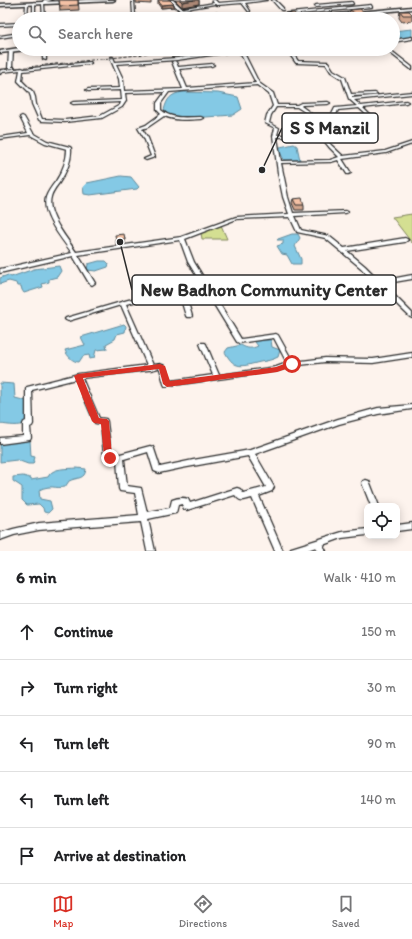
<!DOCTYPE html>
<html lang="en">
<head>
<meta charset="utf-8">
<style>
	body { margin:0; font-family:Itim,sans-serif; background:#f2f2f2; color:#202124 }
	.controls { position:absolute; right:12px; bottom:12px; display:grid; overflow:hidden; border-radius:8px; box-shadow:0 2px 10px #0003 }
	.controls button { width:36px; height:36px; display:grid; place-items:center; padding:0; border:0; border-bottom:1px solid #e0e0e0; background:#fff; color:#202124; font:20px sans-serif }
	.stop { position:absolute; width:12px; height:12px; margin:-9px; border:3px solid #d93025; border-radius:50%; background:#fff }
	.stop.end { background:#d93025; border-color:#fff; box-shadow:0 1px 4px #0008 }
	.list { margin:0; padding:0; list-style:none }
	h2 { display:flex; justify-content:space-between; align-items:center; height:52px; margin:0; padding:0 16px; font-size:17px }
	h2 small { font-size:13px; font-weight:400; color:#757577 }
	.list li { display:grid; grid-template-columns:26px 1fr auto; gap:12px; align-items:center; box-sizing:border-box; height:56px; padding:0 16px; border-top:1px solid #e0e0e0 }
	.list b { display:block; font-size:15px; white-space:nowrap }
	.list em { font-size:13px; font-style:normal; color:#757577 }
	.icon { flex:none; width:22px; height:22px; fill:none; stroke:currentColor; stroke-width:2; stroke-linecap:round; stroke-linejoin:round }
	.map { position:relative; flex:none; width:412px; height:551px; overflow:hidden }
	.search { position:absolute; background:#fff; box-shadow:0 2px 10px #0003; left:12px; right:12px; top:12px; height:44px; display:flex; align-items:center; gap:10px; box-sizing:border-box; padding:0 14px; border-radius:22px; color:#757577; font-size:15px }
	.sheet { height:332px; background:#fff }
	nav { display:flex; justify-content:space-around; align-items:center; box-sizing:border-box; height:56px; border-top:1px solid #e0e0e0; background:#fff; font-size:11px; color:#757577 }
	nav a { display:grid; justify-items:center; gap:2px }
	nav .on { color:#d93025 }
	.map>svg:first-child { display:block }
</style>
</head>
<body>
<div class="map">
<svg width="412" height="551" viewBox="0 0 412 551">
	<rect width="100%" height="100%" fill="#fdf3ed"/>
	<filter id="ink" filterUnits="userSpaceOnUse"><feTurbulence type="fractalNoise" baseFrequency=".025" numOctaves="2"/><feDisplacementMap in="SourceGraphic" scale="8" xChannelSelector="R" yChannelSelector="G"/><feConvolveMatrix kernelMatrix="1 2 1 2 8 2 1 2 1" color-interpolation-filters="sRGB"/></filter>
	<g filter="url(#ink)">
		<path fill="#d4df92" stroke="#80855e" d="M412 214V243L392 217Z
			M221 225 227 239H202L201 233Z"/>
		<path fill="#84c9e5" stroke="#608a9b" d="M412 29V38L393 40V31Z
			M183 92 218 93 238 97 242 109 233 115 206 117H181L169 115 164 110C167 99 170 94 183 92Z
			M294 144 297 146 300 160H284L279 150 280 147Z
			M121 176 131 177 139 187 137 189 90 195 84 194 83 187 87 183Z
			M292 234H298L300 238 295 246 301 259V264H292L287 255 282 254 277 246 283 244V240H277L278 239Z
			M99 261H106L109 264 108 267 96 271 87 270 88 264Z
			M59 266 61 271 57 277 49 279V282L42 284 43 287 24 293 22 290 21 286H17L16 283 9 281 0 284V278L8 275 11 277 34 269Z
			M124 324 126 326 125 332 117 334 115 339 106 344 107 349 96 350 94 358 90 359 89 355 83 356 79 362C73 362 67 356 65 350L85 345 81 337Z
			M264 340H271L272 347 280 350 278 357C272 360 267 361 260 362 243 366 235 371 225 352L228 348 241 345C247 349 252 349 258 346L255 342Z
			M0 383 14 384 15 398 27 401V423C19 427 9 425 0 424Z
			M30 440 31 456 35 457 33 464H28L17 460 0 462V443Z
			M77 468 86 469C85 480 77 477 69 481L65 487C54 489 52 484 39 490L40 499 50 501 52 509 48 513 44 512 43 508 39 504 27 505 22 500V487L13 481V477L23 476 30 478 31 480 48 477C52 467 68 469 77 468Z"/>
		<g fill="none" stroke-linecap="round" stroke-linejoin="round">
			<g stroke="#2b2b2b" stroke-width="2.5">
				<path id="street" d="M44 0H52L46 2 44 3 45 19H43L42 3Z
					M132 0H134L135 15 133 19H130L133 15Z
					M212 0H215L218 3 256 0H267L245 3 250 11 249 12 242 3 217 5 215 4 180 10 179 9 214 3Z
					M272 0H275L283 8V10H281Z
					M34 2 35 3V19H33V3Z
					M352 2 353 4 316 7 315 6 316 5Z
					M27 3 28 4 27 19H25L26 4Z
					M371 5 372 7 247 19H237L238 18Z
					M216 13H217L222 19H219L215 14Z
					M19 23V25L0 26V24Z
					M19 33V35L0 38V36Z
					M412 37V39L393 42V40Z
					M42 49H46V60L43 59Z
					M236 49H251L243 51 259 83 273 93 277 105H297L301 103 328 102 330 103 328 104 302 105 301 106 312 114H332L335 108 357 106 349 99 342 79 331 72 326 64 296 63 286 49H290L298 61 328 62 333 70 345 77 351 94 375 93 377 94 375 95 352 96V98L412 92V94L354 100 361 106 406 101 408 102 406 103 363 108 371 116 369 117 359 108 338 110 336 115 334 116H311L297 107H276L271 115 269 123 279 128 277 135H323L331 145 343 156 385 151 412 142V144L386 153 342 159 351 173 349 174H347L338 160 331 162 281 163 288 197 293 213 346 211 348 212 346 213 295 216 301 230 329 236 344 248 405 238 407 239 408 240 405 242 347 251 365 266 380 281 412 275V279L383 284 412 313V318L410 317 376 284 361 268 325 238 297 232 290 217 237 219 185 239 194 262 241 339 276 334 278 335 293 362 325 358 373 359 412 353V357L373 363 325 362 292 366 277 371 167 386H165L164 384 160 369 159 368 151 370H149L82 378 99 418 106 419 107 421 111 454H120L150 446 153 447 154 449 160 467 193 460 250 450 338 419 378 408 412 405V409L378 414 339 424 255 454 274 487 272 491 259 496 283 551H275L252 498C243 500 241 503 235 495L187 510 184 509 182 504 178 505 176 513 148 519 155 551H147L141 522 39 530 14 535 0 540V533L13 529 39 523 139 515 135 493 120 491 119 489 117 460 105 459 104 457 101 424 95 423 94 421 76 379 32 390 33 424 32 426 30 427 31 438 30 440 0 444V438L23 436V424L24 422 26 421V389L27 387 78 374 147 365 121 305 68 321 66 320 65 319 66 318 128 300 177 288 184 291 185 292 192 316 191 317H187L186 316 179 293 177 292 126 304 153 365 160 364 165 366 170 381 213 375 200 344 201 343H205L206 344 219 375 276 367 287 363 274 338 239 343 237 342 188 262 180 240 78 255 95 283 92 285 89 283 73 256 0 273V269L72 253C62 239 41 215 46 197 48 191 52 186 56 181 62 172 67 160 67 149L45 143 30 135 0 139V137L28 133 20 117 22 116 24 117 33 133 47 141 70 147 71 148C72 161 66 173 59 183 56 187 52 192 51 197 46 214 67 238 76 252L181 237 236 217 289 214 283 197 278 173 273 136 275 128 265 123 267 115 273 106 269 94 257 85 169 92 161 103V110C172 120 187 117 201 117L203 118 201 119C189 120 176 121 164 116L148 127 142 129 148 138 155 157 146 160 144 159 151 156 144 138 138 128 146 125 161 114 157 110V103L165 92 125 93 126 101 122 107 102 118 65 122 41 121 39 120 32 104 31 97 29 92 18 81 20 70 2 72 0 74V70L11 69 8 68 9 51 11 50 13 51 12 67H14V69L22 68 24 69 90 62 91 63 89 64 23 71 22 81 33 92 35 97 36 104 42 119 65 120 100 116 120 105 121 102 73 104 71 103 73 102 122 100 121 90 88 91 86 90 88 89 120 88 119 79 110 58 111 57H113L115 62 177 58 237 50ZM239 51 256 83 187 88 179 69 212 66 214 65 212 64 178 67 176 62 174 61 172 62 183 89 124 91 123 79 116 64 177 60ZM277 137H321L329 147 339 157 330 160 281 161ZM148 452 154 471 159 473 182 468 248 456 266 487 243 493 240 489 237 488 190 503 188 499C183 497 177 498 172 500L170 508 147 512 141 488 127 486 124 459Z
					M299 49H316L314 50H301Z
					M385 49H389L412 67V70Z
					M366 480 369 481 370 483 379 506H371L362 483 363 481Z
					M412 523V529L397 531V525Z
					M367 529V535L342 538 323 545 326 551H318L316 547 305 551H290L291 548 342 532Z"/>
			</g>
			<g stroke="#2b2b2b" stroke-width="3">
				<path id="secondary" d="M86 0H115L113 1 0 6V4Z
					M169 0H173L193 19H189Z
					M412 7V9L309 19H293L295 18Z
					M19 48 28 49 26 50 0 53V51Z"/>
			</g>
			<use href="#street" fill="#fff" fill-rule="evenodd"/>
			<use href="#secondary" fill="#fff" fill-rule="evenodd"/>
			<path stroke="#2b2b2b" stroke-width="1" stroke-dasharray="3.5 1.5" stroke-linecap="butt" d="M165 0 188 19
				M0 70 138 55 166 49"/>
		</g>
		<path fill="#d2a68e" stroke="#2b2b2b" d="M59 0H78L79 10 60 11Z
			M136 0H151V4L136 3Z
			M159 0H170L174 4V7L161 8 158 4V0Z
			M175 0H199V4L182 7Z
			M350 10 371 16 370 19H352L349 17Z
			M400 11 412 14V21L402 22 399 18Z
			M176 12 186 19H180L177 15Z
			M284 14 301 19H284Z
			M19 33V47L14 37V34Z
			M293 199 304 205V210H295L292 203Z"/>
		<path fill="#ab8774" stroke="#2b2b2b" d="M194 0H199V4L182 7V2Z
			M174 4V7L161 8V5Z
			M371 16 370 19H360V17Z
			M125 239V243L116 245V240Z"/>
		<path fill="#f4c1a5" stroke="#2b2b2b" d="M59 0H78V5L60 6Z
			M158 0H170L174 4 161 5Z
			M180 0H194L182 2Z
			M360 9 371 16 360 17 350 10Z
			M182 11 186 19H183L176 12Z
			M400 11H409L412 14V15H403Z
			M294 13 301 19H290L284 14Z
			M259 16 260 19H254L252 17Z
			M339 16 342 19H322L321 18Z
			M19 33V43H18L14 34Z
			M302 198 304 205H296L293 199Z
			M124 234 125 239 116 240 115 235Z"/>
	</g>
	<path fill="#d93025" d="M292 361 296 364 295 366 277 372 167 387 163 384 159 369 83 378 99 418 107 419 109 421 112 455 115 458 110 461 105 459 104 457 101 424 94 423 92 421 74 376 78 374 160 364 165 366 170 381 276 367Z"/>
	<path fill="none" stroke="#2b2b2b" stroke-width="1.5" d="M262 170L282 128M120 242L132 290"/>
	<g fill="#2b2b2b" stroke="#fff" stroke-width="1.5">
		<circle cx="262" cy="170" r="4"/>
		<circle cx="120" cy="242" r="4"/>
	</g>
	<g fill="#fff" stroke="#2b2b2b" stroke-width="1.5">
		<rect x="282" y="113" width="96" height="30" rx="4"/>
		<rect x="132" y="275" width="264" height="30" rx="4"/>
	</g>
	<g font-size="18" text-anchor="middle" font-weight="bold" fill="#2b2b2b">
		<text x="330" y="134">S S Manzil</text>
		<text x="264" y="296">New Badhon Community Center</text>
	</g>
</svg>
<div class="controls">
<button><svg class="icon" aria-label="locate" viewBox="0 0 24 24"><circle cx="12" cy="12" r="6"/><path d="M12 2v4M12 18v4M2 12h4M18 12h4"/></svg></button>
</div>
<div class="stop" style="left:292px;top:364px"></div>
<div class="stop end" style="left:110px;top:458px"></div>
<div class="search"><svg class="icon" aria-label="search" viewBox="0 0 24 24"><circle cx="10" cy="10" r="6"/><path d="M15 15l6 6"/></svg>Search here</div>
</div>
<section class="sheet">
<h2>6 min<small>Walk · 410 m</small></h2>
<ul class="list">
<li><svg class="icon" aria-label="ahead" viewBox="0 0 24 24"><path d="M12 20V5M6 11l6-6 6 6"/></svg><div><b>Continue</b></div><em>150 m</em></li>
<li><svg class="icon" aria-label="right" viewBox="0 0 24 24"><path d="M7 20v-9h11M14 6l5 5-5 5"/></svg><div><b>Turn right</b></div><em>30 m</em></li>
<li><svg class="icon" aria-label="left" viewBox="0 0 24 24"><path d="M17 20v-9H6M10 6l-5 5 5 5"/></svg><div><b>Turn left</b></div><em>90 m</em></li>
<li><svg class="icon" aria-label="left" viewBox="0 0 24 24"><path d="M17 20v-9H6M10 6l-5 5 5 5"/></svg><div><b>Turn left</b></div><em>140 m</em></li>
<li><svg class="icon" aria-label="arrive" viewBox="0 0 24 24"><path d="M6 21V4h12l-3 4 3 4H6"/></svg><div><b>Arrive at destination</b></div></li>
</ul>
</section>
<nav>
<a class="on"><svg class="icon" aria-label="map" viewBox="0 0 24 24"><path d="M3 6l6-2 6 2 6-2v14l-6 2-6-2-6 2zM9 4v14M15 6v14"/></svg>Map</a>
<a><svg class="icon" aria-label="directions" viewBox="0 0 24 24"><path d="M12 3l9 9-9 9-9-9zM9 14v-3h6M13 9l2 2-2 2"/></svg>Directions</a>
<a><svg class="icon" aria-label="saved" viewBox="0 0 24 24"><path d="M7 4h10v16l-5-4-5 4z"/></svg>Saved</a>
</nav>
</body>
</html>
